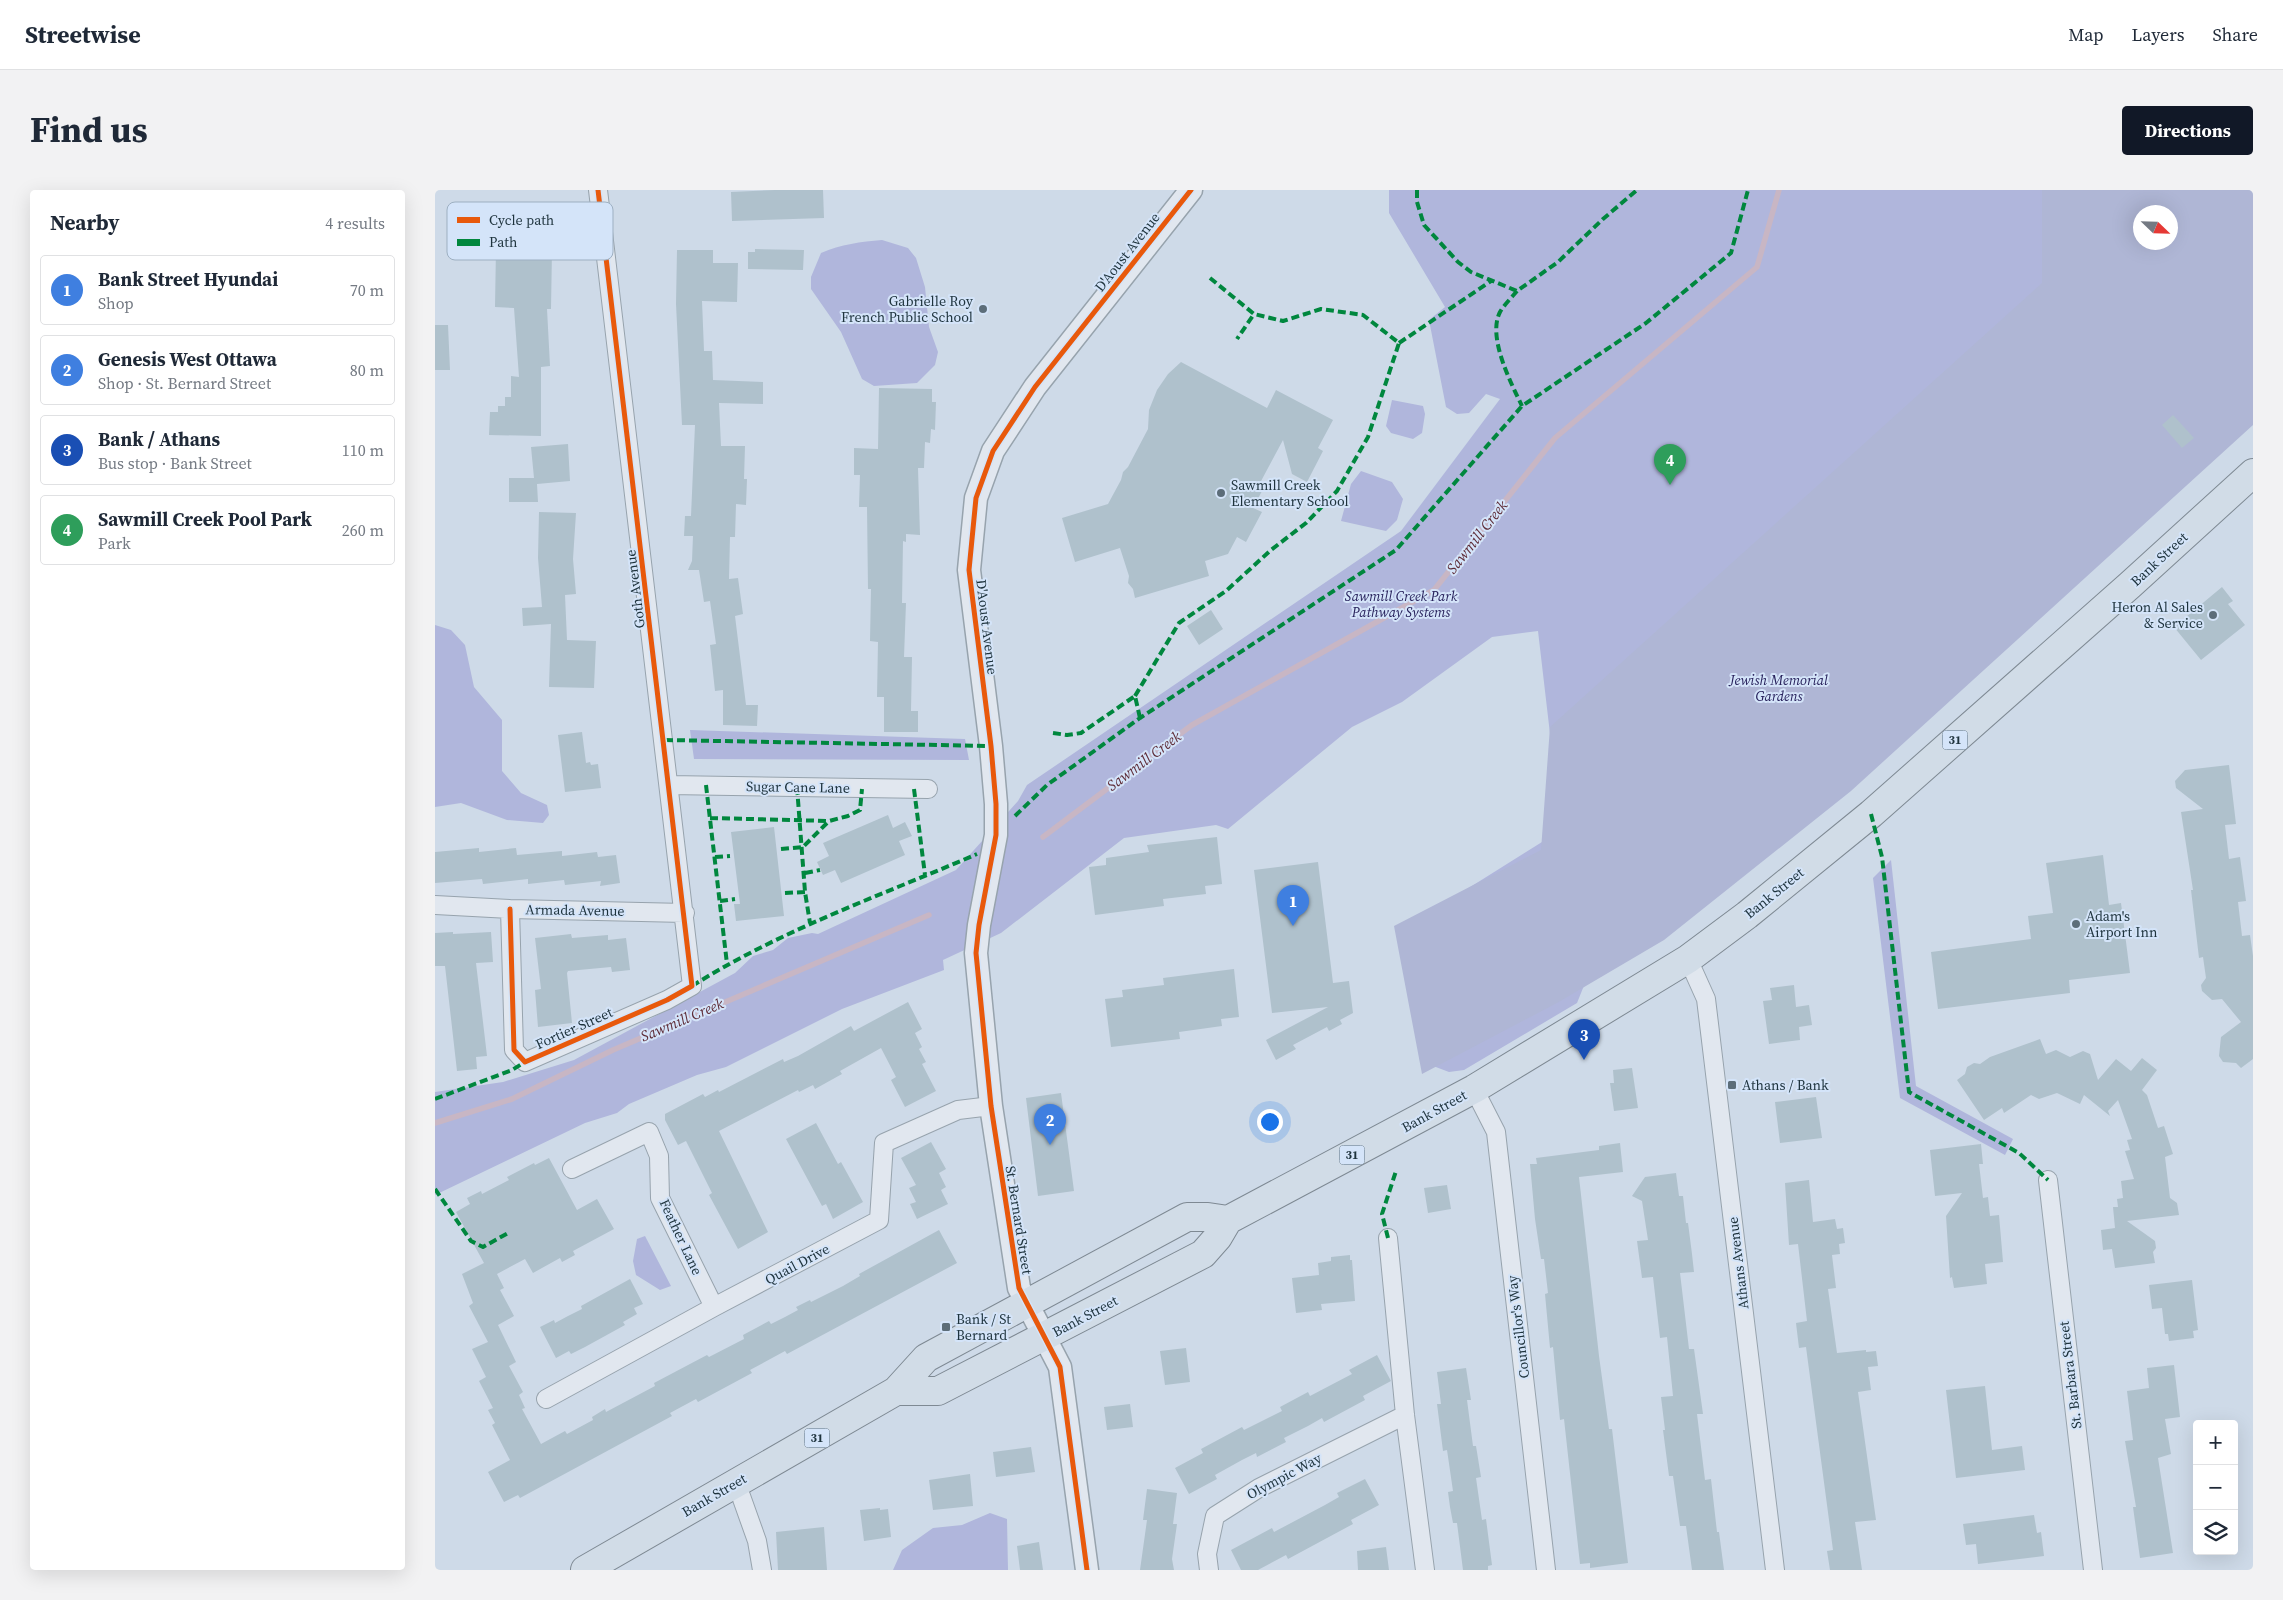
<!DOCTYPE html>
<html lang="en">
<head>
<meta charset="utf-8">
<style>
	body { margin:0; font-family:"Source Serif 4",serif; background:#f2f2f3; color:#1f2937 }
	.controls { position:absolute; right:15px; bottom:15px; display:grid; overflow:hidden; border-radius:5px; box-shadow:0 5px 20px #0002 }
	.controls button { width:45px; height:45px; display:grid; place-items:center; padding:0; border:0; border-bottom:1px solid #e0e1e3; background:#fff; color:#1f2937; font:25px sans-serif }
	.compass { position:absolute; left:1698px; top:15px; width:45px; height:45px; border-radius:50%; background:#fff; box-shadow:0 5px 20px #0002; rotate:113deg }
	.you { position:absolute; left:834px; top:931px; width:18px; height:18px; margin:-12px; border:4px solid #fff; border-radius:50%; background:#1a73e8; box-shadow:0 0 0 8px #1a73e833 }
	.badge { display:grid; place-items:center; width:32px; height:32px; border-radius:50%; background:#111827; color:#fff; font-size:16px; font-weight:700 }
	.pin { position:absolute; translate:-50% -41px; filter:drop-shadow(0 1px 2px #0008) }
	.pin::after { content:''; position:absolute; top:26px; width:18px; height:15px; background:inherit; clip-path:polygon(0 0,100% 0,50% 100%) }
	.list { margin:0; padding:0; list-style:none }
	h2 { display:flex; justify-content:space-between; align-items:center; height:65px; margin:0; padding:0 20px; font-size:21px }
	h2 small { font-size:16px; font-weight:400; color:#747a83 }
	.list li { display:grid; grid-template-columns:32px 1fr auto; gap:15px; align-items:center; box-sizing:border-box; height:70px; margin:0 10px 10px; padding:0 10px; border:1px solid #e0e1e3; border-radius:5px }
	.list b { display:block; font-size:19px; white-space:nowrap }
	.list p { margin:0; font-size:16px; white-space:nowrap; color:#747a83 }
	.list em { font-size:16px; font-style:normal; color:#747a83 }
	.icon { flex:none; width:28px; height:28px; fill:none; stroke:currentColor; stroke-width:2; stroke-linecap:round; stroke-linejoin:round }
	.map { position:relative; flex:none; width:1818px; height:1380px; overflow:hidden; border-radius:5px }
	header { display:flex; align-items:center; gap:30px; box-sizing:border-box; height:70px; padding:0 25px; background:#fff; border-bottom:1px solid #e0e1e3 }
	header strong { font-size:24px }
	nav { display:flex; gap:28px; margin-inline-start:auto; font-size:18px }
	.intro { display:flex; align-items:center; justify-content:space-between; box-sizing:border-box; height:120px; padding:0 30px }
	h1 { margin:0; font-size:35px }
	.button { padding:12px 22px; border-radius:5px; background:#111827; color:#fff; font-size:18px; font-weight:700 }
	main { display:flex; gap:30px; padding:0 30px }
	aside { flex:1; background:#fff; border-radius:5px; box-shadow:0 5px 20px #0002 }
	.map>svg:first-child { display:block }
</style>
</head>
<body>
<header>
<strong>Streetwise</strong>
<nav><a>Map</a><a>Layers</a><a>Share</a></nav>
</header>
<div class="intro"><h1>Find us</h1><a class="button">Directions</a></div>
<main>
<aside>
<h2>Nearby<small>4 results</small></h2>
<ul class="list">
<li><span class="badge" style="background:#3f7fe0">1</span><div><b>Bank Street Hyundai</b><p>Shop</p></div><em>70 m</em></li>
<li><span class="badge" style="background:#3f7fe0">2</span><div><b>Genesis West Ottawa</b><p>Shop · St. Bernard Street</p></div><em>80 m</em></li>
<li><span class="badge" style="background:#1a4fb4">3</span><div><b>Bank / Athans</b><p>Bus stop · Bank Street</p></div><em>110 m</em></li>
<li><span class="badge" style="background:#2e9e5b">4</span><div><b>Sawmill Creek Pool Park</b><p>Park</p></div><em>260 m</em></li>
</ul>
</aside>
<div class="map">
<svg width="1818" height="1380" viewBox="0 0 1818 1380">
	<rect width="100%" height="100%" fill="#cedae8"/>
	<path fill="#b0b6dc" d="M954 0H1623L1611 120 1152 788 1142 813 1029 880 1014 882 985 871 978 733 1115 647 1124 621 1103 441 1057 447 967 512 917 537 793 639 781 635 689 648 566 743 508 770 509 780 407 819 291 877 262 885 194 914 182 923 150 933 0 1005V902L68 892 139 870 300 783 318 766 338 760 353 748 377 743 383 744 521 680 583 611 592 595 966 341 1065 209 1051 204 1034 223 1022 224 1011 217 994 130 1010 117 954 23Z
		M447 50 473 58 481 68 490 97 494 137 503 162 500 175 482 193 439 196 427 189 406 142 376 99V87L386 63C406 54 426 52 447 50Z
		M957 210 988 216 990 224 987 243 978 249 956 243 951 236Z
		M926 281 957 292 968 309 962 330 951 341 906 331 916 294Z
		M0 435 16 440 30 455 39 497 67 530V581L86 603 112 615 114 625 108 633 72 630 26 613 0 617Z
		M255 540 530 549 534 570 259 569Z
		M1456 670 1481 896 1578 949 1570 965 1465 908 1438 688Z
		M210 1046 236 1096 225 1100 201 1085 198 1071 202 1049Z
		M555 1323 572 1329 573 1380H458L467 1360 498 1338 527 1335Z"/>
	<path fill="#afb6d5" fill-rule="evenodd" d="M1607 0H1818V235L1416 601 1229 750 1122 813 987 884 959 736 1106 660 1115 537 1607 93ZM1706 22H1736V52H1706Z"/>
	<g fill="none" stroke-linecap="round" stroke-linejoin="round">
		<path stroke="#c8b6c4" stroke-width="5.5" d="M608 647 757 535 999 400 1120 248 1322 77 1344 0
			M0 933 77 909 178 860 494 725"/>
	</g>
	<path fill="#afc1cc" d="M340 0H388L389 28 297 31 296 2Z
		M81 20 83 31 106 28 110 60H117L116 119H112L115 176 106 177V246L54 245 55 222H63V216H70V207H76V186L84 187 79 118 60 117 61 59H67L62 23Z
		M320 59 369 60 368 80 313 79V62H320Z
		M242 60H278V73H303L302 112 267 111 269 161H277L278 190 328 192V214L284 213 286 256H310L309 289H312L311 315 301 314 300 347H295L294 389 303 388 308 424 300 426 311 515H323L322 536 288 535V500L280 501 275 455 281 454 275 411 269 412 264 380H253L257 371 258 346H249L250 326H256L260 235H247L241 114Z
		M0 135H13L15 180H0Z
		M746 172 832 218 841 200 898 230 883 258 888 261 872 292 857 284 848 250 825 293 827 301 818 318 827 322 811 352 802 347 793 364 770 371 774 386 700 408 698 399 693 393 694 386 685 358 640 372 627 328 673 314 686 290 688 282 693 277 713 239 714 220 722 200 733 184Z
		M444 198 497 199V212H501L500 240 496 239 495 253 490 252 489 278H483L485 345 471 344V352L468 351 467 413H471L469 467H477L476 521H483V542H449V507H442L443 452 435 451 436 399H433L432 317H424L425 285H419V258L443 259Z
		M1738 225 1759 248 1747 258 1727 235Z
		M133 254 135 291 102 294 103 312H74V288H99L96 257Z
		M104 322 141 323 138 369 141 404 130 405 132 450 161 451 159 498 114 497 116 434 88 436 87 418 107 417 103 368Z
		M1787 397 1798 411 1793 414 1810 435 1766 470 1739 437Z
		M776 420 788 439 764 455 752 436Z
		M147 542 151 573 155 572 156 575 163 574 166 598 130 602 123 545Z
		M1794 575 1801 634 1790 635 1794 669 1805 667 1811 711 1803 712 1807 746 1815 745 1818 766V869L1806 878 1801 873 1788 872 1784 866 1786 847 1806 832 1787 809 1777 810 1767 801 1766 795 1771 788 1768 767 1764 768 1756 700H1758L1746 622 1768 619 1741 598 1740 591 1750 580Z
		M453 625 458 638 470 632 477 646 464 651 470 665 406 693 400 680 388 685 382 672 394 666 388 653Z
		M339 637 349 726 301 731 299 714H305L296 642Z
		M782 647 787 694 770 696 771 704 728 709 729 716 660 725 654 677 671 675V668L714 662 712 655Z
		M44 658V662L81 658 82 665 127 661V666L162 662 163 667 181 665 185 693 165 696 166 691 130 695 129 690 93 694V689L48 694 47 689 0 693V662Z
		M1668 665 1674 715 1686 713 1695 783 1634 790 1635 803 1503 819 1496 762 1596 749 1593 726 1618 723 1611 673Z
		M883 672 898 793 914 791 918 823 905 830 907 834 894 841 892 837 858 855 861 859 841 870 831 850 893 817 837 823 819 680Z
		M18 742V744L56 742 58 772 41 773 52 866 41 867 42 879 22 881 10 776H0V743Z
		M136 744 137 748 173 745V750L191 748 195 780 177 782 176 777 133 781 132 783 137 833 103 837 100 800 106 799 100 748Z
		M799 779 804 827 786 829 787 836 744 842 745 849 676 857 670 809 688 807 687 800 729 795 728 788Z
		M1359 795 1361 817 1374 815 1377 835 1364 837 1365 850 1334 854 1328 811 1337 810 1335 798Z
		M473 812 487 839 480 843 487 857 484 859 491 872 487 874 501 901 470 917 456 890 461 887 446 858 405 881 407 884 380 899 378 895 364 902 363 900 284 941 333 1042 303 1059 274 1005 277 1003 251 951 243 955 230 930V924L268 904 270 907 283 900 284 902 348 869 349 872 363 866 416 836 419 841Z
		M1605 849 1611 864 1621 860 1635 867 1648 861 1655 864 1663 890 1681 869 1696 881 1707 868 1722 880 1707 900 1712 905 1723 938 1729 936 1738 964 1730 967 1735 1008 1742 1013 1744 1025 1692 1031 1720 1051 1721 1058 1718 1062 1720 1073 1680 1078 1677 1059 1668 1060 1666 1040 1680 1038 1678 1017H1683L1682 1009 1688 1008 1686 991 1699 989 1690 961 1695 960 1692 950 1697 949 1683 910 1673 921 1675 926 1649 905 1645 914 1622 903 1604 909 1596 905 1569 923 1567 918 1549 930 1522 890 1530 884 1532 877 1539 873 1545 874 1555 867Z
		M1197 878 1203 918 1179 921 1175 893H1179L1178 880Z
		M626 903 639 1001 603 1006 591 908Z
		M1381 907 1387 948 1345 953 1340 912Z
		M381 933 403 974 406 972 428 1012 398 1029 391 1014 387 1016 351 949Z
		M496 952 511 979 504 983 511 997 506 1000 513 1014 482 1029 475 1014 481 1012 474 998 481 995 466 968Z
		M1185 953 1188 982 1144 987 1164 1166 1174 1239H1177L1193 1373 1155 1378V1373L1145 1374 1129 1229 1125 1230 1118 1157 1115 1158 1110 1104 1113 1103 1109 1069H1106L1100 1029 1095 974H1102L1101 968 1164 960V956Z
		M1546 954 1548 974H1544L1548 1008 1553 1007 1555 1026 1564 1025 1568 1072 1550 1074 1552 1094 1519 1098 1517 1087 1515 1088 1511 1026 1527 1003 1500 1006 1495 960Z
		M114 968 142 1020 162 1009 179 1039 138 1061 140 1065 127 1072 125 1068 98 1083 90 1069 62 1084 69 1098 65 1100 79 1126 63 1135 81 1172 74 1176 88 1202 84 1205 90 1218 87 1219 106 1254 130 1241 132 1244 158 1230 157 1227 170 1219 171 1222 220 1196 219 1193 272 1165 274 1167 309 1149 308 1145 334 1131 336 1134 350 1127 363 1120 361 1117 375 1110 376 1112 408 1096 425 1086 424 1084 504 1040 522 1073 352 1164 350 1161 315 1180 317 1183 263 1212 261 1209 235 1223 237 1226 85 1308 83 1305 69 1312 53 1282 75 1270 57 1235 60 1233 53 1220 58 1218 44 1191 51 1187 37 1159 53 1152 34 1116 38 1113 27 1084 49 1073 21 1022 35 1014 32 1008 46 1001 47 1004 74 990 72 987 99 973 100 975Z
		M1241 983 1244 1006H1248L1251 1033H1253L1257 1064 1259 1082 1245 1083 1254 1159H1259L1268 1224H1262L1270 1290 1276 1289 1282 1342H1284L1289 1380H1257L1251 1336H1245L1238 1286H1234L1228 1240H1230L1226 1207 1238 1206 1232 1147 1225 1148 1218 1087 1207 1088 1202 1051 1213 1050 1207 1011 1197 1006 1210 987Z
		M1374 990 1378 1032 1400 1029 1402 1039 1408 1038 1410 1053 1404 1054 1405 1064 1397 1065 1401 1098 1393 1099 1402 1163 1431 1160V1162L1441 1161 1443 1176 1433 1177 1436 1200 1423 1202 1441 1330 1420 1332 1427 1380H1395L1392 1361 1398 1360 1371 1157 1364 1158 1361 1133 1372 1131 1363 1054 1354 1055 1350 993Z
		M1012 995 1016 1019 993 1023 989 998Z
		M915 1065V1070H917L920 1111 886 1114 887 1120 861 1123 857 1088 884 1085 883 1073 896 1071V1067Z
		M195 1089 208 1114 199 1118 202 1124 188 1132 190 1135 150 1157 136 1164 134 1161 121 1168 105 1137 119 1130 120 1133 133 1126 147 1119 146 1116Z
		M1757 1090 1763 1140 1758 1141 1759 1148 1734 1151 1733 1144H1730L1727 1118 1717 1119 1714 1095Z
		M751 1158 755 1192 730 1195 725 1161Z
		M942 1165 956 1191 928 1206 930 1210 889 1232 887 1228 873 1236 849 1248 851 1252 822 1267 821 1263 807 1270 780 1285 782 1289 754 1304 740 1278 768 1263 766 1259 807 1237 809 1240 847 1221 845 1217 873 1202 875 1206 917 1184 914 1180Z
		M1739 1175 1745 1227 1730 1229 1736 1264 1723 1268 1738 1363 1705 1368 1698 1317H1701L1690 1251 1698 1250 1692 1201 1714 1198 1712 1178Z
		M1031 1178 1036 1210H1032L1038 1256H1041L1046 1287 1041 1288 1047 1330 1051 1329 1057 1375 1053 1376V1380H1028L1022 1333H1018L1015 1317 1013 1302 1018 1301 1012 1260 1008 1261 1002 1214H1006L1002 1182Z
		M1550 1196 1557 1260 1587 1256 1590 1280 1521 1288 1511 1200Z
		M695 1214 698 1237 672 1240 669 1217Z
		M596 1257 600 1282 561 1287 558 1262Z
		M535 1284 538 1316 498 1320 494 1290Z
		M930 1289 944 1315 916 1330 918 1334 853 1369 851 1365 823 1380H806L796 1360 837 1338 839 1342 890 1315 904 1307 902 1303Z
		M712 1299 742 1303 738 1334H742L737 1369 739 1380H705L712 1330H708Z
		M445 1318V1320L453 1319 456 1347 429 1351 425 1320Z
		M1599 1325 1602 1343 1606 1342 1609 1366 1543 1374 1541 1354 1531 1355 1528 1334Z
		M389 1337 392 1380H343L341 1342Z
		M604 1352 608 1380H585L582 1356Z
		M951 1357 954 1380H923L922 1361Z"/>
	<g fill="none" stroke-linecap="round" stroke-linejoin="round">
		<g stroke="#97a3ad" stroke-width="20">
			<path id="minor" d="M234 595 493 599
				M0 715 75 719 250 723
				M75 719 79 860 90 872 232 810 257 796 163 0
				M1253 769 1271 809 1340 1380
				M1039 899 1061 942 1111 1380
				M137 979 214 942 224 966 225 1008 279 1117
				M1613 990 1658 1380
				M953 1048 970 1225 990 1380
				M111 1209 279 1117 444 1030 449 953 523 920 556 916
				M301 1292 322 1351 327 1380
				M774 1380 772 1364 780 1326 824 1298 970 1225"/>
		</g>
		<g stroke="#97a3ad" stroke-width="25">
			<path id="tertiary" d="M652 1380 625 1177 584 1098 556 916 541 763 544 735 561 645V614L556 556 534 380 541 308 558 261 600 197 756 0"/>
		</g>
		<g stroke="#7e8993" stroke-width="30">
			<path id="primary" d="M461 1201H503L768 1064 783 1047 793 1030 1039 899 1253 769 1312 725 1436 624 1695 395 1818 283
				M150 1380 461 1201 491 1168 752 1027H773L793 1030"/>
		</g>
		<use href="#minor" stroke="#e1e7ef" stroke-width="18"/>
		<use href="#tertiary" stroke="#e1e7ef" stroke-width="22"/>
		<use href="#primary" stroke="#d1dce7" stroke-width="28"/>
		<path stroke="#00873e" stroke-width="4" stroke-dasharray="8 4" stroke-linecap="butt" d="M982 0V12L989 35 1023 72 1036 82 1082 101 1123 72 1168 29 1202 0
			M775 88 819 124 802 149
			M1082 101C1077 107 1069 115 1065 122 1052 147 1076 193 1087 216
			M964 153 1056 91
			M700 506 744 433 791 401 836 360 871 333 902 301 933 247 964 153 928 125 886 119 848 131 819 124
			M618 543 632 545 646 543 700 506 705 528
			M230 550 556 556
			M271 595 292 774
			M362 597 370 702 375 733
			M479 599 490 685
			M1436 624 1447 667 1474 902 1584 963 1613 990
			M580 626 612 595 705 528 961 360 1087 216 1211 133 1296 63 1313 0
			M275 628 394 631
			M346 659 368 657 394 631 413 626 425 620 427 599
			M280 667 295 666
			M370 683 385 680
			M350 703 370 702
			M285 711 300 709
			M257 796C348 739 445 706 542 664
			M0 909 77 880 90 872
			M0 999 36 1051 48 1057 73 1043
			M953 1048 947 1024 961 981"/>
		<g stroke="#d4e4f9" stroke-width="8">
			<path id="cycleway" d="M75 719 79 860 90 872 232 810 257 796 163 0
				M652 1380 625 1177 584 1098 556 916 541 763 544 735 561 645V614L556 556 534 380 541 308 558 261 600 197 756 0"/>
		</g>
		<use href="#cycleway" stroke="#e8590c" stroke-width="5"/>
	</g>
	<g fill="#5c6d79" stroke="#d4e4f9" stroke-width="2">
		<circle cx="548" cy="119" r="5"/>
		<circle cx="786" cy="303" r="5"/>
		<circle cx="1778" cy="425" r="5"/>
		<circle cx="1641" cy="734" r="5"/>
		<rect x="1292" y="890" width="10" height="10" rx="2.5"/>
		<rect x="506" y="1132" width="10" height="10" rx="2.5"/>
	</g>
	<g text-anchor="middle" stroke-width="4" stroke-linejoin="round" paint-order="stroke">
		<g fill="#d4e4f9" stroke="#556875" stroke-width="1">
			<rect x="1507.5" y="540.5" width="25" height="19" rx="4"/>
			<rect x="904.5" y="955.5" width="25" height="19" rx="4"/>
			<rect x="369.5" y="1238.5" width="25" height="19" rx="4"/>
		</g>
		<g font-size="12" font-weight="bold" fill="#1e333d">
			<text x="1520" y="554">31</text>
			<text x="917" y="969">31</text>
			<text x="382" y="1252">31</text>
		</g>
		<g font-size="14" fill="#1e333d" stroke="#d4e4f9">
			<text transform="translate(692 62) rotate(-52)" y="5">D'Aoust Avenue</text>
			<text transform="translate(1724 369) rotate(-43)" y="5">Bank Street</text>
			<text transform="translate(200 399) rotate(-97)" y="5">Goth Avenue</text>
			<text transform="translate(552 437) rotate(83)" y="5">D'Aoust Avenue</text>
			<text transform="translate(363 597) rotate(1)" y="5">Sugar Cane Lane</text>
			<text transform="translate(1339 703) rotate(-39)" y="5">Bank Street</text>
			<text transform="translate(140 720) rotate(1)" y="5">Armada Avenue</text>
			<text transform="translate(139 838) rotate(-24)" y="5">Fortier Street</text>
			<text transform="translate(999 921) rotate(-29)" y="5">Bank Street</text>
			<text transform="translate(584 1030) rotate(81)" y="5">St. Bernard Street</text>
			<text transform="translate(246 1047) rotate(65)" y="5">Feather Lane</text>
			<text transform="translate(1303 1073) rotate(-97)" y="5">Athans Avenue</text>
			<text transform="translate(362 1074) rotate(-28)" y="5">Quail Drive</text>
			<text transform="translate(650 1126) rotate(-28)" y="5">Bank Street</text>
			<text transform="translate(1083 1137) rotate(-97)" y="5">Councillor's Way</text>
			<text transform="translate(1635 1185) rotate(-97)" y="5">St. Barbara Street</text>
			<text transform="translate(849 1286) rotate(-28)" y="5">Olympic Way</text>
			<text transform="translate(279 1305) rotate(-30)" y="5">Bank Street</text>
		</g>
		<g font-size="14" fill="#1e333d" stroke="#d4e4f9" text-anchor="start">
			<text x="538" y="116" text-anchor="end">Gabrielle Roy<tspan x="538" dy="16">French Public School</tspan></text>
			<text x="796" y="300">Sawmill Creek<tspan x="796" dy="16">Elementary School</tspan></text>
			<text x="1768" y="422" text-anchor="end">Heron Al Sales<tspan x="1768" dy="16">&amp; Service</tspan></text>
			<text x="1651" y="731">Adam's<tspan x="1651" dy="16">Airport Inn</tspan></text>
			<text x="1307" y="900">Athans / Bank</text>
			<text x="521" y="1134">Bank / St<tspan x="521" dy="16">Bernard</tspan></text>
		</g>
		<g font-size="14" font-style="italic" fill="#28225c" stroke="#d4e4f9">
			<text x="966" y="411">Sawmill Creek Park<tspan x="966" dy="16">Pathway Systems</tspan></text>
			<text x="1344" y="495">Jewish Memorial<tspan x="1344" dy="16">Gardens</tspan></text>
		</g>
		<g font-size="15" font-style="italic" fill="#5e2c37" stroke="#d4e4f9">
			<text transform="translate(1042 347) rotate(-52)" y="5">Sawmill Creek</text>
			<text transform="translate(709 571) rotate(-37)" y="5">Sawmill Creek</text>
			<text transform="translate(247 830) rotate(-23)" y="5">Sawmill Creek</text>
		</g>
	</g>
	<rect x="12" y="12" width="166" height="58" rx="8" fill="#d4e4f9" stroke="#9dafc1" stroke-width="1"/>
	<rect x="22" y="27" width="23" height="6" fill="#e8590c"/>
	<rect x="22" y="49" width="23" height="7" fill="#00873e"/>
	<g font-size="14" fill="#1e333d">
		<text x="54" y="35">Cycle path</text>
		<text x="54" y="57">Path</text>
	</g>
</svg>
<div class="controls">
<button>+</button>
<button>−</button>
<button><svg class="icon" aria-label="layers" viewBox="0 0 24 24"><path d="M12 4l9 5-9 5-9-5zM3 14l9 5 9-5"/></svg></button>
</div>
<svg class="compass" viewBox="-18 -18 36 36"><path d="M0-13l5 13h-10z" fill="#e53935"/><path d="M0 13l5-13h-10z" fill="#747a83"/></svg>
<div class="you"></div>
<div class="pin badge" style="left:858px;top:736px;background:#3f7fe0">1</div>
<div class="pin badge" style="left:615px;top:955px;background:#3f7fe0">2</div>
<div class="pin badge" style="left:1149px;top:870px;background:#1a4fb4">3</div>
<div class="pin badge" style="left:1235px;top:295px;background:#2e9e5b">4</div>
</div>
</main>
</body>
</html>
